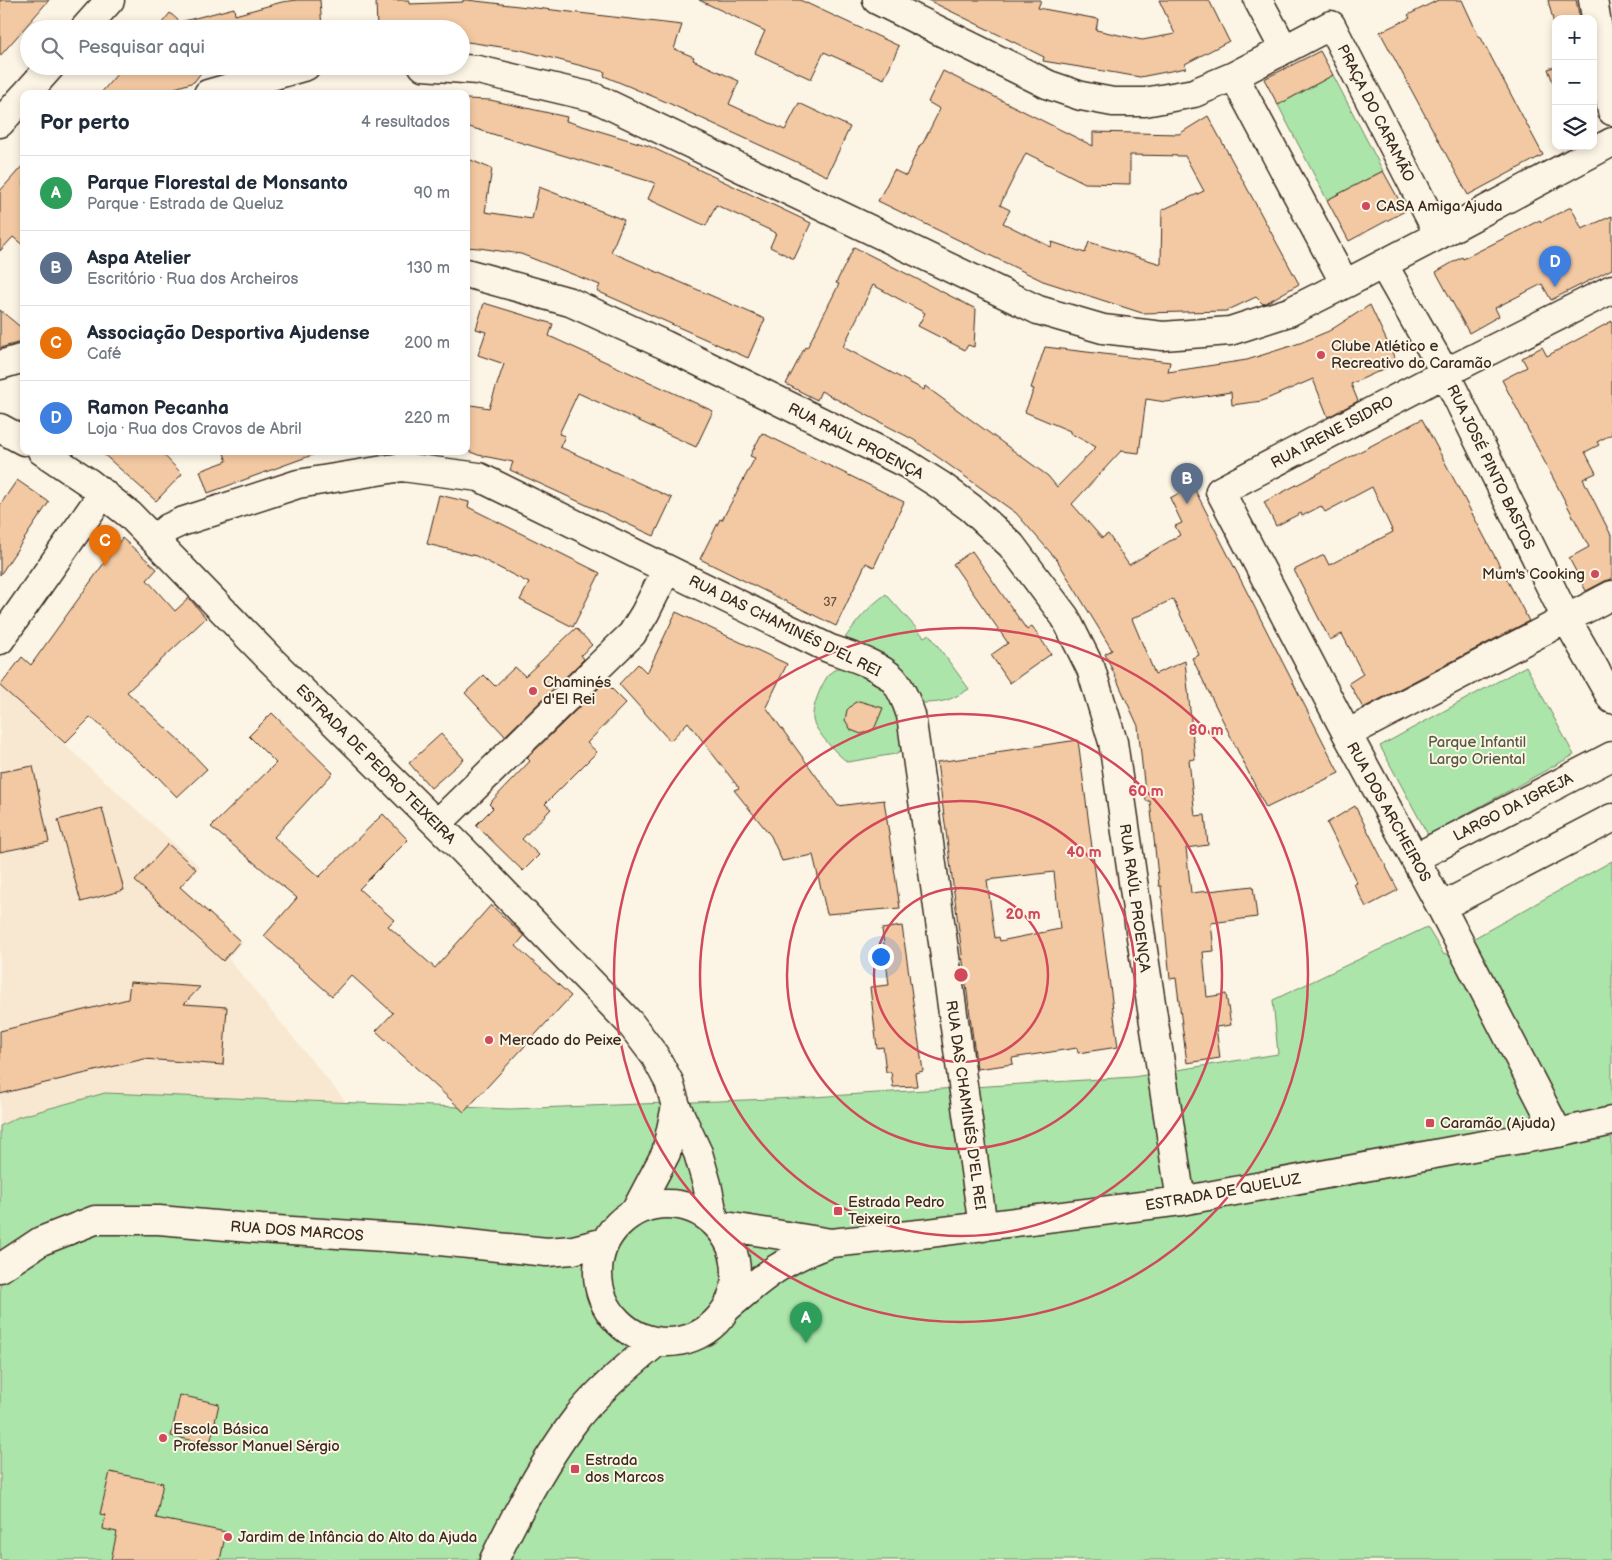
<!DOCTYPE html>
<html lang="pt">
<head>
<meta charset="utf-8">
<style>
	body { margin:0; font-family:"Balsamiq Sans",sans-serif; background:#f6f6f7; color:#1f2937 }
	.controls { position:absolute; right:15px; top:15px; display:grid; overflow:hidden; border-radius:10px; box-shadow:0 2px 8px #0003 }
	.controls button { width:45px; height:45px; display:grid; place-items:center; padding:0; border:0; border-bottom:1px solid #e0e1e3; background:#fff; color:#1f2937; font:25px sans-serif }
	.you { position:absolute; left:880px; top:956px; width:18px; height:18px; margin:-12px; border:4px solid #fff; border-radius:50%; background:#1a73e8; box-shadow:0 0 0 8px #1a73e833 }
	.badge { display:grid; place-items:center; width:32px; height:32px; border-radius:50%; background:#7c3aed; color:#fff; font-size:16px; font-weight:700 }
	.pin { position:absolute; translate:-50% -41px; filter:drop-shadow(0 1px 2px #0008) }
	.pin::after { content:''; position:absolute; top:26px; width:18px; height:15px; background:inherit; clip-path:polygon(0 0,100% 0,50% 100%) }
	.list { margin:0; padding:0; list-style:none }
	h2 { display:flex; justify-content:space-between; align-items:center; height:65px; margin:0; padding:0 20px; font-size:21px }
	h2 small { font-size:16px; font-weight:400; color:#747a83 }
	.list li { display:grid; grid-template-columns:32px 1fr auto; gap:15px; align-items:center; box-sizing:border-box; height:75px; padding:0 20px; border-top:1px solid #e0e1e3 }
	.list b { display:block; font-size:19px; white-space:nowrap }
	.list p { margin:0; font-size:16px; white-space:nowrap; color:#747a83 }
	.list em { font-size:16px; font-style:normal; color:#747a83 }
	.icon { flex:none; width:28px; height:28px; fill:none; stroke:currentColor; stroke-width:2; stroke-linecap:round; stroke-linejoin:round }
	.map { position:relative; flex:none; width:1612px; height:1560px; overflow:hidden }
	.search { position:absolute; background:#fff; box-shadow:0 2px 8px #0003; left:20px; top:20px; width:450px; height:55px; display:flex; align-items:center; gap:12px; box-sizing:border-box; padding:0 18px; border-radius:28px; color:#747a83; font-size:19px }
	.panel { position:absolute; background:#fff; box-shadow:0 2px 8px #0003; left:20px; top:90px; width:450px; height:365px; border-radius:10px }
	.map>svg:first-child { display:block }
</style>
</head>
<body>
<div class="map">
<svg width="1612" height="1560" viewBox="0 0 1612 1560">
	<rect width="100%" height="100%" fill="#fcf5e5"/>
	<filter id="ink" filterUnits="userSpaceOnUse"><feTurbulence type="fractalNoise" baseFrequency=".02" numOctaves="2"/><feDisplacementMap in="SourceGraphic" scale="10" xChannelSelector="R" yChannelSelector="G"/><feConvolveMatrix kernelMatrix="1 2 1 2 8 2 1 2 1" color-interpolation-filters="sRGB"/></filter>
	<g filter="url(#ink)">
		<path fill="#f9e8d1" d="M0 686 200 867 181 887 243 942 228 958 386 1151 0 1223Z"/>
		<path fill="#abe5aa" stroke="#738864" d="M1333 75 1383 171 1327 200 1278 105Z
			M886 594 924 637 929 634 969 689C953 699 944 703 924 703L843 641C855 623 868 607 886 594Z
			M843 665C861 674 890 691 897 710 901 721 902 734 904 745L902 750 895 754 848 762C838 756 816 732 813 720 811 708 822 682 830 673 833 670 839 668 843 665Z
			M1526 666 1574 755 1428 835 1380 746Z
			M1612 861V1560H0V1126L18 1117 105 1093 510 1109 797 1098 1133 1077 1278 1054 1273 1000 1427 927 1444 955Z"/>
		<path fill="#f3c9a3" stroke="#3b2a1e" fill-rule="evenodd" d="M0 0H49L0 56Z
			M297 0H320L322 29H157L170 13 180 22 234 8 235 15 282 2Z
			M376 0H409V4L463 2V0H467L682 25 674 49 694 57 693 60 739 81 729 104 785 130 799 103 850 127 827 176 664 101 604 76 605 72 521 50 461 41V29H377Z
			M699 0H800L899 46 884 79 824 52 811 79 755 53 765 31Z
			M928 0H1041L1038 8 1098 19 1096 30 1142 40 1175 34 1159 0H1209L1229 41 1185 64 1186 68 1140 77 1043 61 1044 57Z
			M1438 0H1462L1479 37 1480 36 1543 155 1468 195 1380 32 1410 18 1408 15Z
			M1548 0H1576L1580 19H1556V32Z
			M1320 51 1333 75 1278 105 1264 79Z
			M124 66H216L204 69 194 82 156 94H100Z
			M1556 66V90L1548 69Z
			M943 71 1093 146V132L1179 134 1208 116 1299 284 1266 303 1263 304 1256 297 1226 311 1142 313 1043 281 878 201 894 170 906 176 920 145 923 143 940 109 928 102ZM1026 153 1085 183 1130 184V155L1185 156 1204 191 1162 210 1161 264 1089 242 1085 253 1052 242 1051 247 1003 223 1010 210 1000 205Z
			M466 99 490 100 567 117 566 121 649 146 811 223 794 259 770 247 776 233 716 205 706 226 648 199 655 183 466 126Z
			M466 158 492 169 485 212 532 219 539 187 624 220 611 252 765 319 748 358 597 291 600 285 521 254 479 248 466 247Z
			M24 164V246L13 237 0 251V191Z
			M1383 171 1405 211 1349 241 1327 200Z
			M1571 207 1582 229 1612 216V269L1551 300 1542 284 1495 308 1499 316 1469 333 1436 272 1462 257 1463 259 1540 220 1541 222Z
			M854 247 976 309 974 347 968 345 965 350 918 326 925 313 873 285 843 347 924 390 925 386 1048 476 1057 487 1096 447 1070 433V431L1025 412 1034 389 1031 388 1045 347 1170 362 1168 372 1247 360 1300 343 1329 331 1370 305 1397 363 1351 384 1358 401 1328 417 1313 379 1262 401 1232 405 1231 392 1166 402 1146 399 1139 453 1121 451 1072 504 1102 538 1108 534 1129 565 1180 535 1175 526 1182 523 1170 498 1193 486 1339 773 1266 808 1192 658 1199 655 1173 599 1132 619 1155 674 1185 661 1195 759 1189 760 1195 816 1205 815 1208 845 1186 848 1191 893 1253 886 1257 917 1211 923 1214 951 1203 952 1207 997 1226 994 1231 1025 1216 1027 1220 1058 1187 1063 1176 978 1170 979 1161 886H1159L1150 801H1146L1138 726 1105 654 1112 650 1057 560 1016 513 914 440 821 391 817 400 786 384 805 347 807 348 839 284 836 283Z
			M484 303 553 324 549 336 713 411 696 447 578 393 559 434 565 436 560 447 672 498 654 536 510 470 513 462 478 455 466 450V404L489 408 504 364 478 355 486 332 476 329Z
			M0 310 24 330V341L0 348Z
			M1612 321V434L1597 442 1599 445 1585 452 1596 473 1583 479 1611 535 1612 534V579L1605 581 1586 591 1569 558 1589 547 1502 380 1527 367 1522 358 1542 347 1547 356Z
			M1422 419 1529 621 1363 708 1349 683 1363 674 1342 634 1330 640 1294 570 1324 555 1329 565 1393 532 1372 487 1325 512 1321 506 1302 516 1301 513 1276 526 1264 502Z
			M762 433 904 502 874 567 866 563 836 626 700 559 720 519 722 520 755 458 750 456Z
			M100 451H160L182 474 156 501Z
			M223 451H314L315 454 208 493 200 471 227 461Z
			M17 480 49 502 0 575V505Z
			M439 495 469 502 468 507 600 573 573 627 520 600 529 583 476 556 427 544Z
			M122 538 157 569 147 580 175 611 189 598 206 618 127 692 183 744 207 769 177 797 157 776 156 777 91 717 65 743 0 686 22 657 31 665Z
			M972 551 1027 630 1032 626 1051 654 1010 683 991 655 1008 643 953 564Z
			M676 612 787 664 766 707 838 806 884 800 900 908 827 914 813 855 782 861 771 836 734 790 739 788 688 722 670 741 619 684 638 664 647 673Z
			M576 628 592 645 581 655 584 659 505 736 465 693 484 675 495 686 515 667 525 676Z
			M605 682 626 703 587 743 597 752 545 804 551 809 522 839 539 855 523 871 476 825 493 808 489 804 530 761 527 758Z
			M859 701 883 708 875 727 871 731 861 734 851 730 845 720 847 710 854 703Z
			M272 713 333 773 274 837 319 877 383 814 408 840 359 889 394 920 388 926 435 968 491 905 524 936 516 946 571 996 464 1112 376 1031 393 1013 351 975 332 996 264 936 297 898 211 827 276 763 249 736Z
			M441 734 464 759 431 788 409 763Z
			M1078 740 1118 1047 1078 1053 1077 1048 1012 1058 1013 1064 977 1069 937 762 996 754V752ZM1054 872 1060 929 1000 941 999 937 995 938 987 880Z
			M33 766 49 842 0 852V772Z
			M1355 806 1398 890 1366 907 1354 884 1357 883 1327 823Z
			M102 808 124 890 81 902 58 820Z
			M168 844 196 869 180 887 240 941 223 961 135 881Z
			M902 926 923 1071 915 1073 917 1086 893 1087 891 1072H886L883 1047 877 1048 870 987 889 985 882 929Z
			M130 982 200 987 184 1004 227 1007 223 1065 144 1059 0 1094V1031L128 999Z
			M180 1395 219 1404 210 1444 171 1436Z
			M110 1472 163 1483 156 1518 226 1532 220 1560H111L117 1532 103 1529 105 1515 100 1514Z"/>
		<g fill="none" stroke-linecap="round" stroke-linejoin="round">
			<g stroke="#3b2a1e" stroke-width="31">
				<path id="minor" d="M877 0 1049 85 1081 96 1113 102H1145L1194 93 1234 76 1331 25 1439 235 1345 284 1234 76
					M1258 0 1284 49
					M1593 0 1612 111
					M84 29 110 0
					M423 66 478 70 593 97 1038 310 1103 329 1163 336 1230 331 1289 312 1345 284
					M26 94 51 66
					M208 94 306 66
					M0 123 24 96
					M1439 235 1612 142
					M1383 264 1445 373 1567 620 1612 699
					M466 273 570 302 665 345 907 464 940 485 971 508 1011 545 1065 617 1091 669 1113 742 1141 937 1181 1201
					M0 365 24 358
					M0 428 24 441
					M42 451 88 482 130 515 271 660 463 850 630 1023 655 1056 669 1082 676 1106 698 1153 707 1184 714 1220
					M155 539 168 528 181 522 298 484 402 467 479 477 828 648C849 656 877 663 893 679 902 689 907 703 911 715L983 1227
					M0 640 103 493
					M1347 734 1612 595
					M437 824 632 634 645 613 667 569
					M1415 858 1612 756
					M1441 907 1612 818
					M1558 1133 1441 907 1347 734 1220 491 1445 373 1612 289
					M598 1273a69 69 0 1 1 138 0a69 69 0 1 1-138 0Z
					M636 1210 666 1153 676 1106
					M719 1225 831 1243 929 1233 1181 1201 1478 1146 1558 1133 1612 1121
					M0 1268 41 1241 95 1220H159L261 1229 430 1240 547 1252 573 1250 605 1242
					M728 1307C763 1277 785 1258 831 1243
					M494 1560C518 1510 545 1459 579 1415 602 1387 630 1365 657 1342"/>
			</g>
			<use href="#minor" stroke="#fcf5e5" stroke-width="28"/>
		</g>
	</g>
	<g fill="none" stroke="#d1495b" stroke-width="2.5">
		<circle cx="961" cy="975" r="87"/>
		<circle cx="961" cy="975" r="174"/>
		<circle cx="961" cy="975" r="261"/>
		<circle cx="961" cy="975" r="347"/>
	</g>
	<g fill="#d1495b" stroke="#fcf5e5" stroke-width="2">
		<circle cx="1366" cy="206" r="5"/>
		<circle cx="1321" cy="355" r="5"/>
		<circle cx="1595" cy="574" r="5"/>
		<circle cx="533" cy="691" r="5"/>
		<circle cx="489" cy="1040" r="5"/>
		<rect x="1425" y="1118" width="10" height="10" rx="2.5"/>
		<rect x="833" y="1206" width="10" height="10" rx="2.5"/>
		<circle cx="163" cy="1438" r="5"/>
		<rect x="570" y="1464" width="10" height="10" rx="2.5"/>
		<circle cx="228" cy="1537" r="5"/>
	</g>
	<g text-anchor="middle" stroke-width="4" stroke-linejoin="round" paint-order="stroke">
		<g font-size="12" fill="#69523f">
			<text x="830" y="606">37</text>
		</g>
		<g font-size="15" fill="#3b2a1e" stroke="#fcf5e5">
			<text transform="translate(1376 113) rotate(63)" y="5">PRAÇA DO CARAMÃO</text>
			<text transform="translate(1332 432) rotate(-28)" y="5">RUA IRENE ISIDRO</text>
			<text transform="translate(856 441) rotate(27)" y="5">RUA RAÚL PROENÇA</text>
			<text transform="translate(1491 467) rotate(64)" y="5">RUA JOSÉ PINTO BASTOS</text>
			<text transform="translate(785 626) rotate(26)" y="5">RUA DAS CHAMINÉS D'EL REI</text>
			<text transform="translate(376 764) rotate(45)" y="5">ESTRADA DE PEDRO TEIXEIRA</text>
			<text transform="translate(1513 807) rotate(-27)" y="5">LARGO DA IGREJA</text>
			<text transform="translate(1389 812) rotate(61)" y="5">RUA DOS ARCHEIROS</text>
			<text transform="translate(1135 898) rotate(82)" y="5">RUA RAÚL PROENÇA</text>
			<text transform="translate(966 1105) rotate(82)" y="5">RUA DAS CHAMINÉS D'EL REI</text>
			<text transform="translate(1223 1192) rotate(-10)" y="5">ESTRADA DE QUELUZ</text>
			<text transform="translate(297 1231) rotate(4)" y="5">RUA DOS MARCOS</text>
		</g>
		<g font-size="15" fill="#3b2a1e" stroke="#fcf5e5" text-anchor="start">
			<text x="1376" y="211">CASA Amiga Ajuda</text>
			<text x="1331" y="351">Clube Atlético e<tspan x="1331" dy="17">Recreativo do Caramão</tspan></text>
			<text x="1585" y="579" text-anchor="end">Mum's Cooking</text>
			<text x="543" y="687">Chaminés<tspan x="543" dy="17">d'El Rei</tspan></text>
			<text x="499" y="1045">Mercado do Peixe</text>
			<text x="1440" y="1128">Caramão (Ajuda)</text>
			<text x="848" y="1207">Estrada Pedro<tspan x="848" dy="17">Teixeira</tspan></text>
			<text x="173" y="1434">Escola Básica<tspan x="173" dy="17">Professor Manuel Sérgio</tspan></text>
			<text x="585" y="1465">Estrada<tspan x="585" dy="17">dos Marcos</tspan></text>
			<text x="238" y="1542">Jardim de Infância do Alto da Ajuda</text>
		</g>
		<g font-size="15" fill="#575941" stroke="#fcf5e5">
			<text x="1477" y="747">Parque Infantil<tspan x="1477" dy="17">Largo Oriental</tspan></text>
		</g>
	</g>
	<circle cx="961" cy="975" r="8" fill="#d1495b" stroke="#fcf5e5" stroke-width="2.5"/>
	<g font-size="15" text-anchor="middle" font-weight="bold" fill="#d1495b" stroke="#fcf5e5" stroke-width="4" stroke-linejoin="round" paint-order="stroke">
		<text x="1206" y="735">80 m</text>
		<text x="1146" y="796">60 m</text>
		<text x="1084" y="857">40 m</text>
		<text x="1023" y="919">20 m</text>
	</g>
</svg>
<div class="controls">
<button>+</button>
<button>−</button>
<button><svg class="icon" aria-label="layers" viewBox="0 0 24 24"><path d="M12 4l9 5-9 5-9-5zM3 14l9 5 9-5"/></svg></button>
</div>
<div class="you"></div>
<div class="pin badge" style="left:806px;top:1343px;background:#2e9e5b">A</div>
<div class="pin badge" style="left:1187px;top:504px;background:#5c6f8a">B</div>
<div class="pin badge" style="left:105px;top:566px;background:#e8710a">C</div>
<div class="pin badge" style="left:1555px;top:287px;background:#3f7fe0">D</div>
<div class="search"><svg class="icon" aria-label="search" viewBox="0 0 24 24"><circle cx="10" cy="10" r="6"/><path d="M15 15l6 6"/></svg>Pesquisar aqui</div>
<section class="panel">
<h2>Por perto<small>4 resultados</small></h2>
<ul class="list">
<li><span class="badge" style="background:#2e9e5b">A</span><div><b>Parque Florestal de Monsanto</b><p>Parque · Estrada de Queluz</p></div><em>90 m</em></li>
<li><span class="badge" style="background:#5c6f8a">B</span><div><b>Aspa Atelier</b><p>Escritório · Rua dos Archeiros</p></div><em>130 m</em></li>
<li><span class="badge" style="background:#e8710a">C</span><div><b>Associação Desportiva Ajudense</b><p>Café</p></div><em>200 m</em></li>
<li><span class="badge" style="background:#3f7fe0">D</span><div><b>Ramon Pecanha</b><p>Loja · Rua dos Cravos de Abril</p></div><em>220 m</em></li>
</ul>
</section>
</div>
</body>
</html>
